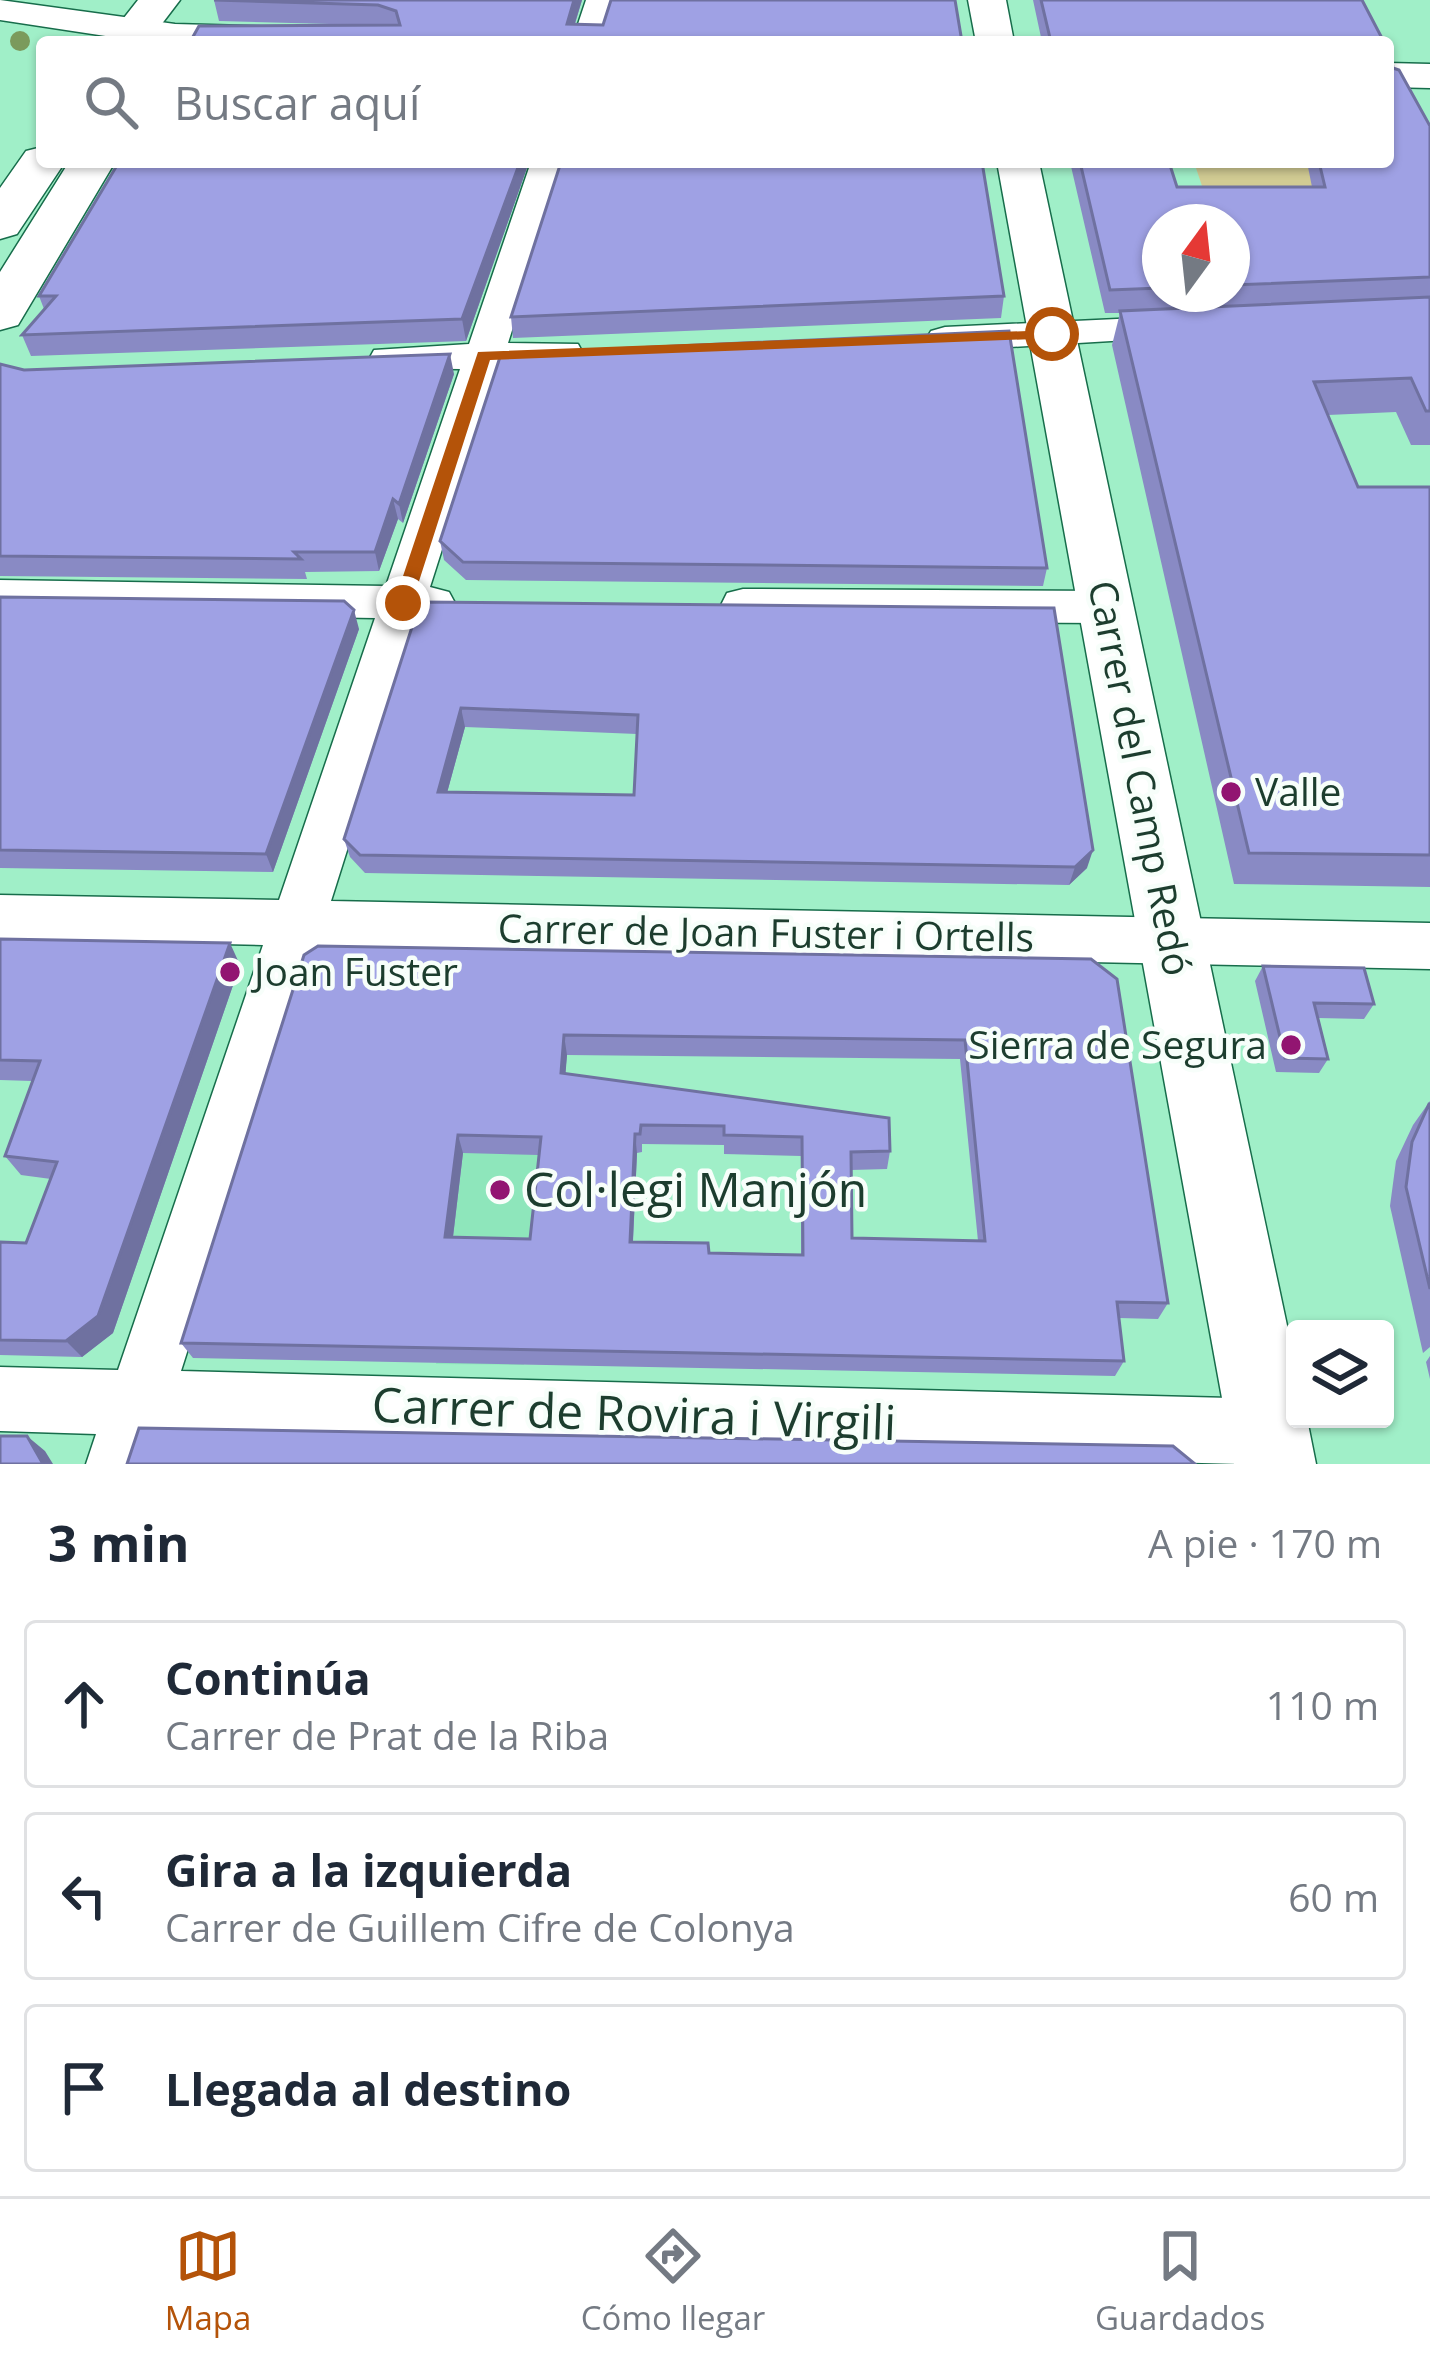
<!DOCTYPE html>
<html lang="es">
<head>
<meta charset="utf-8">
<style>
	body { margin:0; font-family:"Open Sans",sans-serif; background:#f6f6f7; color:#1f2937 }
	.controls { position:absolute; right:36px; bottom:36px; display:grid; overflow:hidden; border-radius:12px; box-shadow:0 3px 9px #0004 }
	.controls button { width:108px; height:108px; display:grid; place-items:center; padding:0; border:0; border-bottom:3px solid #e0e1e3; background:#fff; color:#1f2937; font:60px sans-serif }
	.compass { position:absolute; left:1142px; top:204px; width:108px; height:108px; border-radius:50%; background:#fff; box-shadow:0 3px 9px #0004; rotate:15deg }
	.stop { position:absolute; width:36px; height:36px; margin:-27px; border:9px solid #b45309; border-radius:50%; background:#fff }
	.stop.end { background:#b45309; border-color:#fff; box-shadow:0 3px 12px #0008 }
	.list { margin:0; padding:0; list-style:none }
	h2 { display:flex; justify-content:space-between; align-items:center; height:156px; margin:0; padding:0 48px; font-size:51px }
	h2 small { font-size:39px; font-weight:400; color:#747a83 }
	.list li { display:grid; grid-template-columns:78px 1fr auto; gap:36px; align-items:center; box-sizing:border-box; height:168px; margin:0 24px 24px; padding:0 24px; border:3px solid #e0e1e3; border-radius:12px }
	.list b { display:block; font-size:45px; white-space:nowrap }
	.list p { margin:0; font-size:39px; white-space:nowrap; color:#747a83 }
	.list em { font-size:39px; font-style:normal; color:#747a83 }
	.icon { flex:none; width:66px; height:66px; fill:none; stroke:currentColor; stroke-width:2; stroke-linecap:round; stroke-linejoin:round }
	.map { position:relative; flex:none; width:1430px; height:1464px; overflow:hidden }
	.search { position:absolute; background:#fff; box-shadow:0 3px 9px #0004; left:36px; right:36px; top:36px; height:132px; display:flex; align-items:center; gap:30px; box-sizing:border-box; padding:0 42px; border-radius:12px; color:#747a83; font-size:45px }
	.sheet { height:732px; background:#fff }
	nav { display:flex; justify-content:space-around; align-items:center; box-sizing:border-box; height:168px; border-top:3px solid #e0e1e3; background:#fff; font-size:33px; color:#747a83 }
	nav a { display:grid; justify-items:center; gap:6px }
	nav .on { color:#b45309 }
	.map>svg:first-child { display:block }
</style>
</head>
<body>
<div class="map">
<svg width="1430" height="1464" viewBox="0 0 1430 1464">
	<rect width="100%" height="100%" fill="#a0efc8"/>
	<path fill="#8ee6bb" d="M555 1048 524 1365 436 1364 467 1124Z"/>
	<path fill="#d1cb93" d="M1194 162H1353L1372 204H1208Z"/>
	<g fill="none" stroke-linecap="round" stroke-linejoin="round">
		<g stroke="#176d4b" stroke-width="3">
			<path id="minor" d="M586 0H616L602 42H572Z
				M531 162H565L508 343 578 344 583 353 578 362 500 367 430 587 449 592 455 603 449 614 420 619 331 901 1430 923V969L316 946 181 1371 1269 1399 1292 1409 1302 1432 1292 1455 1271 1464H1241L161 1436 152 1464H86L96 1434 0 1431V1367L118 1370 263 945 0 939V895L279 900 375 618 0 612V580L386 586 460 369 374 368 369 359 374 350 469 344Z
				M1181 316 1194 320 1200 328 1194 336 945 351 931 347 926 339 931 331 945 327Z
				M743 589 1106 591 1122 595 1128 607 1122 619 1106 623 743 621 727 617 721 605 727 593Z"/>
		</g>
		<g stroke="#176d4b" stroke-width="3">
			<path id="tertiary" d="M0 0 175 24 381 30 395 34 400 42H145L0 20Z
				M968 0H1006L1014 42H976Z
				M1388 63 1430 64V88L1388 87Z
				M997 162H1039L1295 1363V1419H1307L1316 1464H1234Z"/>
		</g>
		<g stroke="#176d4b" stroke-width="3">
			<path id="secondary" d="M138 0H180L148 42H105Z
				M42 147V162H65L17 234 0 239V188L26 151Z
				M69 162H115L18 325 0 330V272Z"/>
		</g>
		<use href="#minor" fill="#fff" fill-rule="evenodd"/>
		<use href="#tertiary" fill="#fff" fill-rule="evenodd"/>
		<use href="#secondary" fill="#fff" fill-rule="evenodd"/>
	</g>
	<circle fill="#7b9a5c" cx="20" cy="41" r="10"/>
	<path fill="#898ac4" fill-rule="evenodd" d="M214 0H582L575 24 367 25 219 21Z
		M1033 0H1362L1384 42H1042Z
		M1393 68 1430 126V445H1411L1396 412 1328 415 1358 487H1430V887L1234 884 1112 345 1120 313H1105L1070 162H1169L1177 187H1312L1307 162H1388ZM1160 222H1232V294H1160Z
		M119 162H529L466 341 31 356 22 335 44 309 39 296Z
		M1004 296 1001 318 513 338 511 317Z
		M0 364 24 370 454 374 403 523 398 519 379 571 305 572 307 579 0 576Z
		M440 541 1047 568 1043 586 466 580 444 560Z
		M0 597 359 629 273 872 0 868Z
		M420 602 1087 868 1069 885 365 873 350 857 344 839ZM465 727 637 734 634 795 447 793Z
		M0 939 240 965 113 1333 82 1357 0 1355V1242L26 1243 51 1179 21 1175 5 1156 32 1081 0 1080Z
		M304 955 1091 959 1168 1303 1158 1319 1119 1318 1124 1361 1115 1376 193 1358 181 1343ZM567 1055 960 1059 978 1241 852 1238 851 1170 887 1169 890 1151 565 1074ZM642 1144 724 1145V1154L801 1156V1255L709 1253 633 1242 637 1153 642 1152ZM463 1153 539 1155 530 1239 453 1237Z
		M1263 966 1374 1004 1364 1019 1318 1018 1328 1059 1319 1073 1276 1072 1255 981Z
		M1430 1101V1347L1423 1353 1390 1206 1396 1161 1413 1125Z
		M1430 1356V1379L1426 1362Z"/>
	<path fill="#6f71a0" d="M574 0H582L569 42 567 24Z
		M520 162H529L466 341 462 319Z
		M450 354 454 374 403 523 399 504Z
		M393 499 398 519 379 571 375 552Z
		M354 610 359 629 273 872 266 854Z
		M461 708 465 727 442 811 438 792Z
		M1093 850 1087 868 1069 885 1075 867Z
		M230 943 240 965 113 1333 82 1357 66 1341Z
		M564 1035 567 1055 564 1093 561 1073Z
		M635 1134 637 1153 632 1259 630 1242Z
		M458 1135 463 1153 451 1253 445 1237Z
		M27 1436 45 1451 53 1464H43Z"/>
	<path fill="#9fa1e4" stroke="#6f71a0" stroke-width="3" fill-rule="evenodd" d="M214 0H574L567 24 603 25 611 0H955L962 42H190L199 26 400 25 396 11 378 5Z
		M1041 0H1362L1384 42H1051Z
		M1388 49 1391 54 1393 68 1399 70 1430 126V277L1232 285V222H1160V288L1110 290 1080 162H1169L1177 187H1325L1319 162H1388Z
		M119 162H520L462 319 22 335 56 296H39Z
		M561 162H982L1004 296 511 317Z
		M1430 297V411H1426L1411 378 1314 382 1358 487H1430V855L1249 853 1120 311Z
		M1009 331 1047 568 463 562 440 541 501 354Z
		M450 354 399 504 393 499 375 552H294L301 559 0 556V364L24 370Z
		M0 597 344 601 354 610 266 854 0 850Z
		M420 602 1054 608 1093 850 1075 867 360 855 344 839ZM461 708 638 715 634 795 438 792Z
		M0 939 230 943 98 1316 66 1341 0 1340V1242L26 1243 57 1162 5 1156 40 1061 0 1060Z
		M318 946 1091 959 1117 979 1168 1303 1117 1302 1124 1361 181 1343 304 955ZM564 1035 965 1040 985 1241 852 1238 851 1152 890 1151 889 1118 561 1073ZM641 1125 724 1126V1135L802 1137 803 1255 709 1253 708 1243 630 1242 635 1134H640ZM458 1135 541 1137 530 1239 445 1237Z
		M1263 966 1364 968 1374 1004 1314 1003 1328 1059 1285 1058Z
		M1429 1104H1430V1289L1406 1187 1412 1142Z
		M139 1428 1173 1446 1195 1464H127Z
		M0 1436H27L43 1464H0Z"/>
	<path fill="#b45309" d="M1052 330 1060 334 1058 338 490 360 412 603 403 610 394 603 478 352Z"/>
	<g fill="#921571" stroke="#f7fefa" stroke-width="4.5">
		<circle cx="1231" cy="792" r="12"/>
		<circle cx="230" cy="972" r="12"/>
		<circle cx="1291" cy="1045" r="12"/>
		<circle cx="500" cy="1190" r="12"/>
	</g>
	<g text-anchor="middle" stroke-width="9" stroke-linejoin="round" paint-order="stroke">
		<g font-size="39" fill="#1c3d2e" stroke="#f7fefa">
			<text transform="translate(1140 778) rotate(79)" y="14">Carrer del Camp Redó</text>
			<text transform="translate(766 933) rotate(1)" y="14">Carrer de Joan Fuster i Ortells</text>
		</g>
		<g font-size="39" fill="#1c3d2e" stroke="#f7fefa" text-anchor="start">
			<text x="1255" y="806">Valle</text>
			<text x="254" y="986">Joan Fuster</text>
			<text x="1267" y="1059" text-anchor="end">Sierra de Segura</text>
		</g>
		<g font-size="48" fill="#1c3d2e" stroke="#f7fefa" text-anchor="start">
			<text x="524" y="1207">Col·legi Manjón</text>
		</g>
		<g font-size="48" fill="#1c3d2e" stroke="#f7fefa">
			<text transform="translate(634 1414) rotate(2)" y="17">Carrer de Rovira i Virgili</text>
		</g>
	</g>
</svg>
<div class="controls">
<button><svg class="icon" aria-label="layers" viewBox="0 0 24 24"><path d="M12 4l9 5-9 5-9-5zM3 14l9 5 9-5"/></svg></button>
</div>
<svg class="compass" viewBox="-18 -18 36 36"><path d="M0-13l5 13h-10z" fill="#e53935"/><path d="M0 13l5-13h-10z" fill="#747a83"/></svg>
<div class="stop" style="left:1052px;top:334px"></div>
<div class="stop end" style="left:403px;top:603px"></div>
<div class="search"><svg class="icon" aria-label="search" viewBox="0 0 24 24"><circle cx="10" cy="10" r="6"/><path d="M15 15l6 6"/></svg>Buscar aquí</div>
</div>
<section class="sheet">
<h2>3 min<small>A pie · 170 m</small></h2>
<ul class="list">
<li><svg class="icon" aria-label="ahead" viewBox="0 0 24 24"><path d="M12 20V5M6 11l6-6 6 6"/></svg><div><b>Continúa</b><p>Carrer de Prat de la Riba</p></div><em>110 m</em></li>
<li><svg class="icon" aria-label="left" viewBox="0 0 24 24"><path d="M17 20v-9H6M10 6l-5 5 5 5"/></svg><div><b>Gira a la izquierda</b><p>Carrer de Guillem Cifre de Colonya</p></div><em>60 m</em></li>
<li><svg class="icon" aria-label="arrive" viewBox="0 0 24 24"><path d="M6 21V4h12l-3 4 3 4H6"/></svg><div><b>Llegada al destino</b></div></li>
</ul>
</section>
<nav>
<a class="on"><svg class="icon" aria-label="map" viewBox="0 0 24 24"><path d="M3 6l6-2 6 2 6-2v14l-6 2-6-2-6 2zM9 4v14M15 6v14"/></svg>Mapa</a>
<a><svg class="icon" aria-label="directions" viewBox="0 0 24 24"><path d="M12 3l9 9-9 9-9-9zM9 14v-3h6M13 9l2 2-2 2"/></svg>Cómo llegar</a>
<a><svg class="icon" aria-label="saved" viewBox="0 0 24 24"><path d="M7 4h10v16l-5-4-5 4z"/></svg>Guardados</a>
</nav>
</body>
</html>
